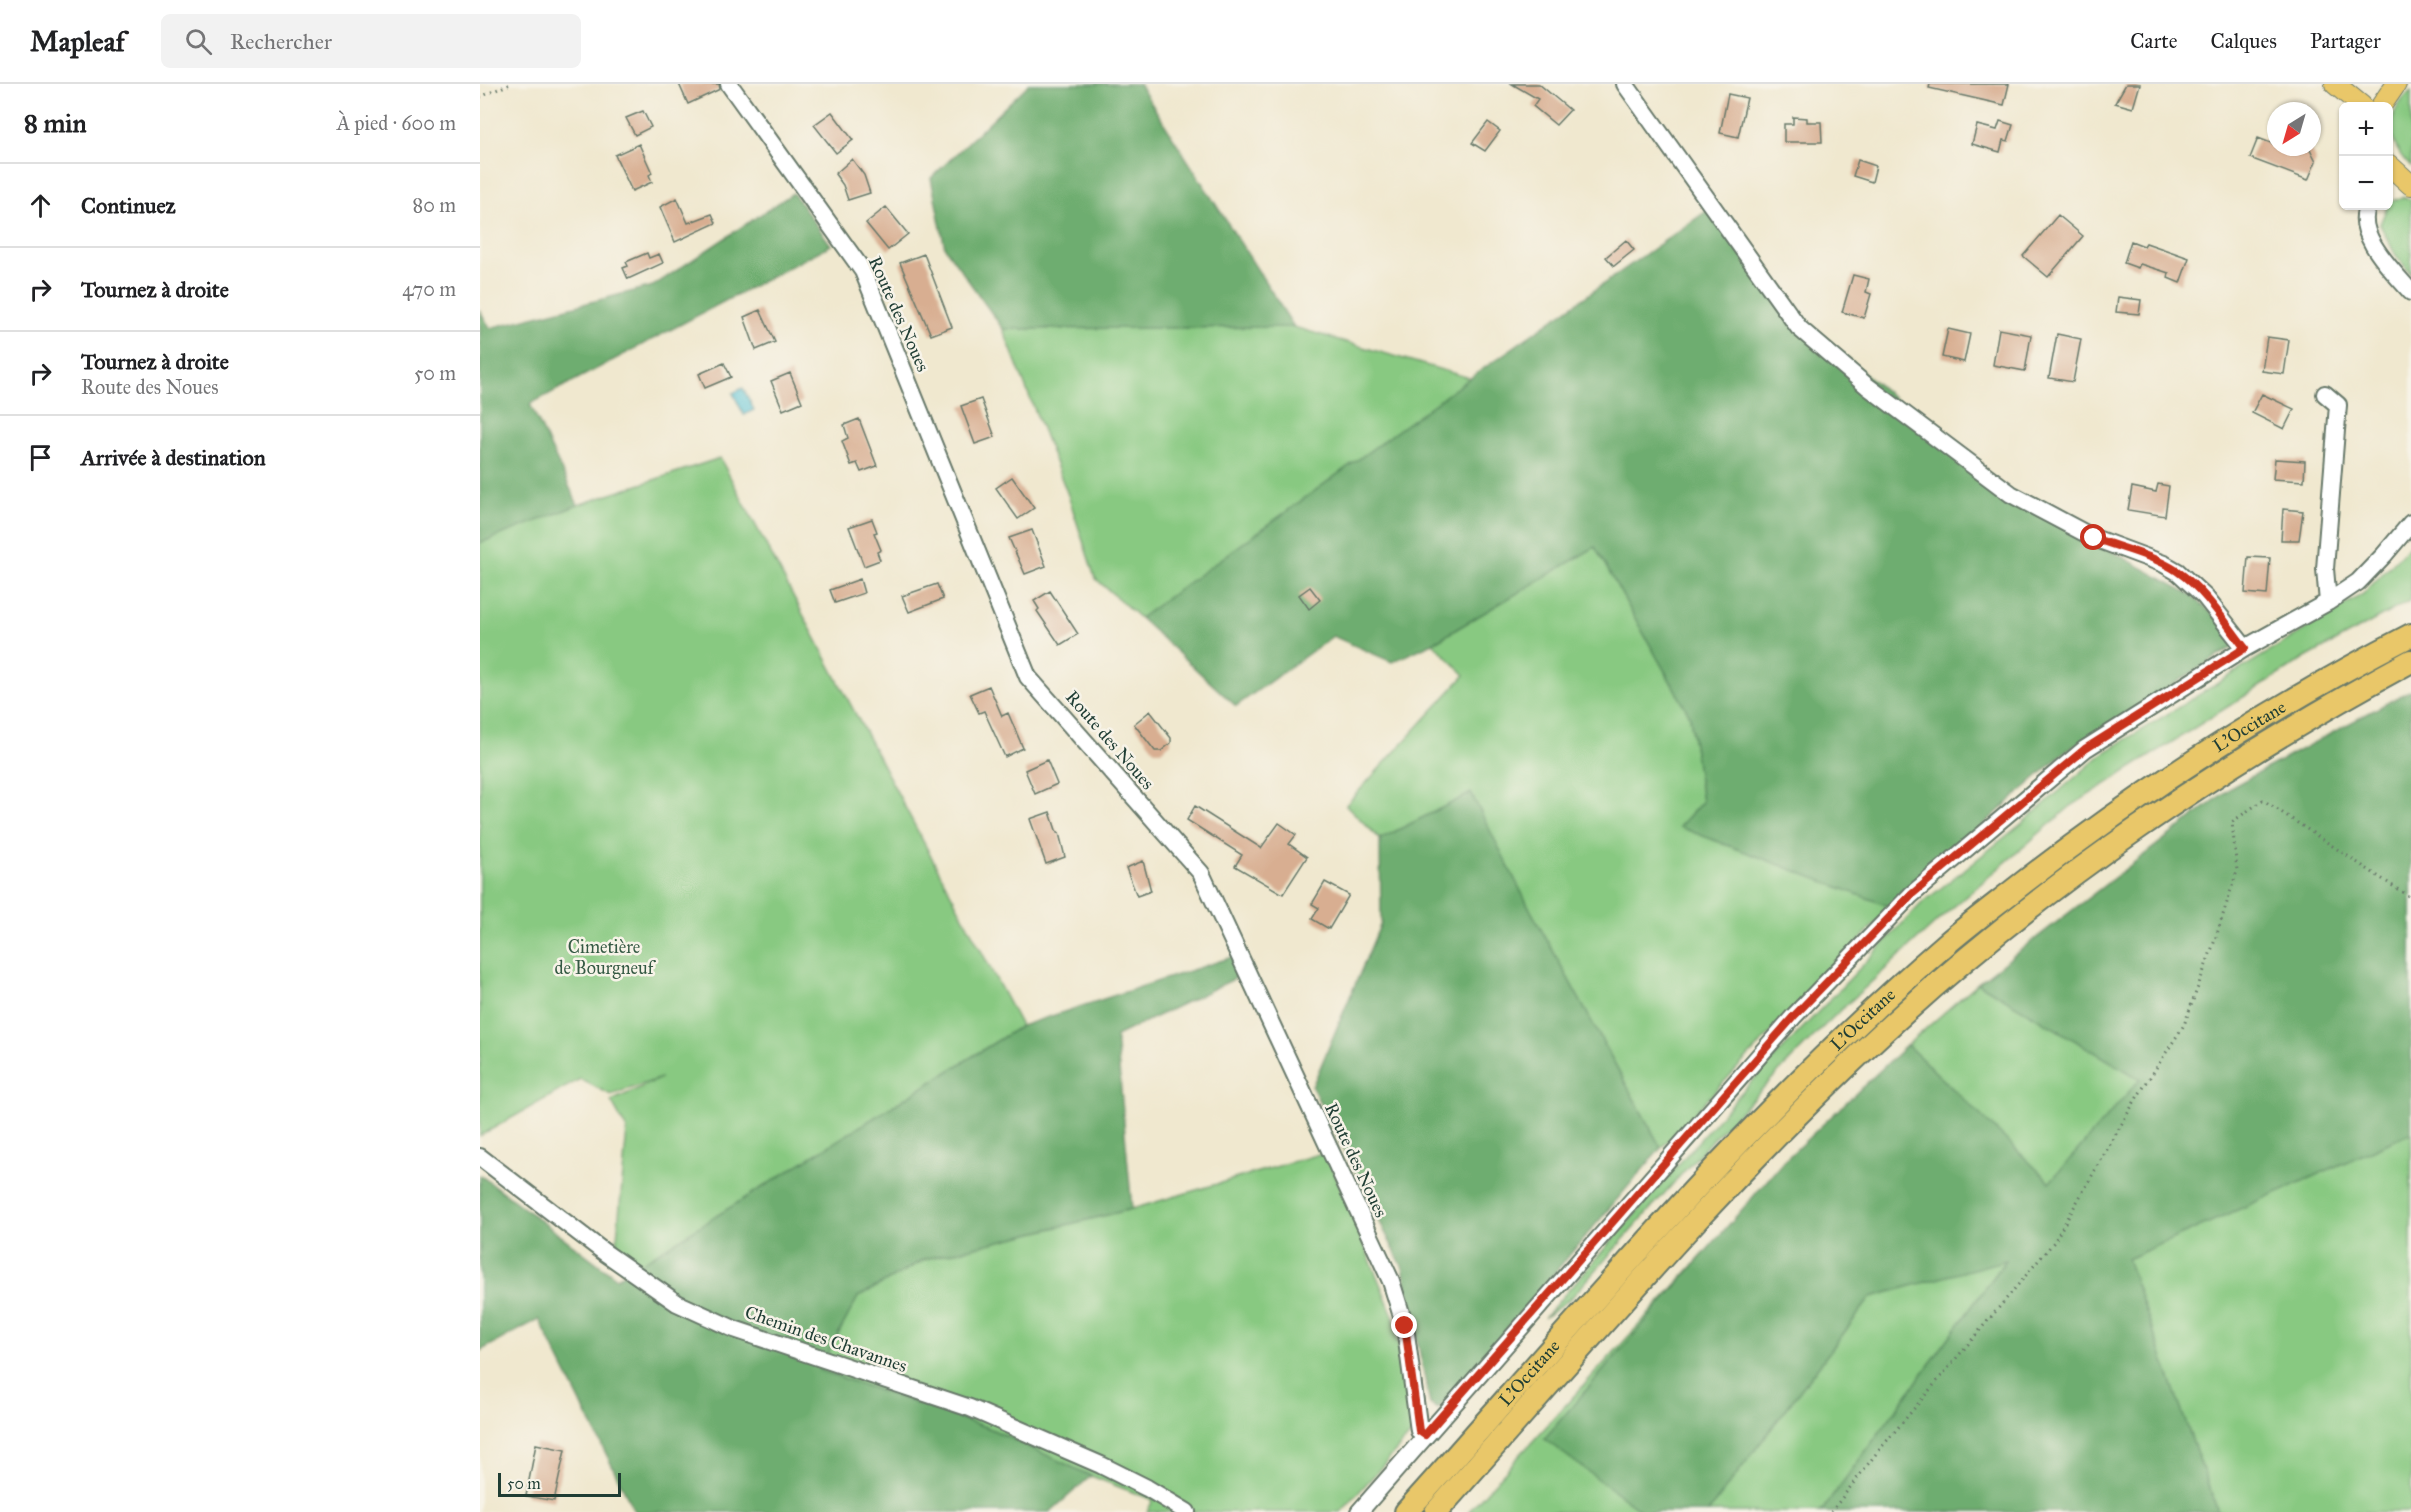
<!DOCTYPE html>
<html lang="fr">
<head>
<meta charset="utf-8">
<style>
	body { margin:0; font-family:"IM FELL Great Primer",serif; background:#f2f2f2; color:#202124 }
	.controls { position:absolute; right:18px; top:18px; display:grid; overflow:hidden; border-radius:9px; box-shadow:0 2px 4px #0004 }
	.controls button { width:54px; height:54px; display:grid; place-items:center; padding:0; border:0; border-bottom:2px solid #e0e0e0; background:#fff; color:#202124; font:30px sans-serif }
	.compass { position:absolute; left:1787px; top:18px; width:54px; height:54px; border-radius:50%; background:#fff; box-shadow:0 2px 4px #0004; rotate:217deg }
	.scale { position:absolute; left:18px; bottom:15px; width:123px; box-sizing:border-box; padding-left:6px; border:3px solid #1f3d34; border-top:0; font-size:16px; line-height:21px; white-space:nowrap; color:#1f3d34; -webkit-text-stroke:4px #f7f3e8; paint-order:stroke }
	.stop { position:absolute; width:18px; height:18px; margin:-14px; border:4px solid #c8321e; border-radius:50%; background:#fff }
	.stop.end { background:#c8321e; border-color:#fff; box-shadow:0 2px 6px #0008 }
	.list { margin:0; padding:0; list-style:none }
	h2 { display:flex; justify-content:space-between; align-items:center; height:78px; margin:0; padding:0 24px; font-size:26px }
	h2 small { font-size:20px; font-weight:400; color:#757577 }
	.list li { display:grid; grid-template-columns:39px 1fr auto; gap:18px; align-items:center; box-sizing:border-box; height:84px; padding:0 24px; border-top:2px solid #e0e0e0 }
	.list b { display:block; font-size:22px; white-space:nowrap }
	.list p { margin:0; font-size:20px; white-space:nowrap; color:#757577 }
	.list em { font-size:20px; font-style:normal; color:#757577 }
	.icon { flex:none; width:33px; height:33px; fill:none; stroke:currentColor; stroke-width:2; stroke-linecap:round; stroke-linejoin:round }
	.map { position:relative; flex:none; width:1931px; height:1428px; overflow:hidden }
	header { display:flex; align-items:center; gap:36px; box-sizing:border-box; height:84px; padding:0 30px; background:#fff; border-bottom:2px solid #e0e0e0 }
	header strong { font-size:28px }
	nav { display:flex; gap:33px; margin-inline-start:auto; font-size:21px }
	.search { width:420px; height:54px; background:#f2f2f2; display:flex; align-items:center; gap:15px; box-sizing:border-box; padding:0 21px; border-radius:9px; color:#757577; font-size:22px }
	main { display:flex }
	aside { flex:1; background:#fff }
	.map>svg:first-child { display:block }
</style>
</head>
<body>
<header>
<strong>Mapleaf</strong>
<div class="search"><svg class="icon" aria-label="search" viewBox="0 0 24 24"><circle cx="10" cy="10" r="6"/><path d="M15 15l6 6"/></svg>Rechercher</div>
<nav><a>Carte</a><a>Calques</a><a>Partager</a></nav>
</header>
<main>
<aside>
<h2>8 min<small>À pied · 600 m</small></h2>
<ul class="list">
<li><svg class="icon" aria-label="ahead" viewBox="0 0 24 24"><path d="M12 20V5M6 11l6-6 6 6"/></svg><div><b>Continuez</b></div><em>80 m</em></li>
<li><svg class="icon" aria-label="right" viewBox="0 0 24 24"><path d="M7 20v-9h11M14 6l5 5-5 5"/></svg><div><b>Tournez à droite</b></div><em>470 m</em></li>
<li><svg class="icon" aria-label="right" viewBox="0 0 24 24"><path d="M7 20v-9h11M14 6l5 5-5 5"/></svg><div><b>Tournez à droite</b><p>Route des Noues</p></div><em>50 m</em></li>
<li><svg class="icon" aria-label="arrive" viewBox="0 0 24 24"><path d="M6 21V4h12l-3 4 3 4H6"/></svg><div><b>Arrivée à destination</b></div></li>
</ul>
</aside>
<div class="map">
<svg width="1931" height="1428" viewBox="0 0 1931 1428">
	<rect width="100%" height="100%" fill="#f7f3e8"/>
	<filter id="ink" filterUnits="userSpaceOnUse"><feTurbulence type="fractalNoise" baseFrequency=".0167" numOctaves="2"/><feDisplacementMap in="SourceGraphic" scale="12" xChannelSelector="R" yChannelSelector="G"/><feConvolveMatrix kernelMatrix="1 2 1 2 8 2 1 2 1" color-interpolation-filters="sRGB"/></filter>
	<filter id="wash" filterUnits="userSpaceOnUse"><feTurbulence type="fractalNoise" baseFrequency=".008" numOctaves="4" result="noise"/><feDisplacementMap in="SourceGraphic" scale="24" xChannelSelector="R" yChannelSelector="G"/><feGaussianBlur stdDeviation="1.35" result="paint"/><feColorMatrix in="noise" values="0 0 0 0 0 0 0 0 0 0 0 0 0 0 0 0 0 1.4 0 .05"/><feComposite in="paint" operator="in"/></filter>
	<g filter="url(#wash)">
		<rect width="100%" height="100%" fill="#f0e8cf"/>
		<path fill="#88c981" stroke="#54835a" stroke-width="1.5" d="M1931 7V83C1907 60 1904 30 1931 7Z
			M1923 113 1931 115V190L1915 170 1900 140 1909 118Z
			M814 243 990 294 660 534 615 494 588 411 523 245Z
			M240 374 541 942 157 1182 136 1165 147 1046 131 1017 181 994 131 1011 100 995 0 1052V459L98 421Z
			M1931 460V516L1820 577 1591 722 1463 832 1349 937 1232 1056 1092 1213 1064 1234 1258 1012 1441 820 1540 741 1622 670 1883 510Z
			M1115 463 1210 632 1222 718 1200 743 1411 823 1181 1064 1051 827 991 710 900 755 866 721 985 591 953 559Z
			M1498 899 1661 995 1570 1098 1427 961Z
			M1931 1049V1428H1738L1647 1175Z
			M846 1068 914 1234 933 1348 861 1428H667L673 1416 611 1392 511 1345 339 1286 378 1213 446 1175 652 1125Z
			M1231 1162 1065 1355 1163 1428H988Z
			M1527 1175 1341 1428H1228L1391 1213Z"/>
		<path fill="#6ead6f" stroke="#467552" stroke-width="1.5" d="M549 0H659L814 243 523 245 465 164 451 94Z
			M313 109 351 161 50 320 98 421 0 459V227L10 244 173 202Z
			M1231 124 1332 244 1522 407 1710 510 1763 557 1587 666 1411 823 1199 743 1222 718 1210 632 1115 463 953 559 912 578 853 552 756 622 660 534 990 294Z
			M1931 606V1049L1647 1175 1738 1428H1341L1526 1176 1391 1213 1228 1428H1163L1064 1355 1303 1078 1427 961 1570 1098 1660 995 1498 899 1752 703Z
			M991 709 1051 827 1181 1064 958 1325 950 1320 923 1184 832 1003 901 839 900 755Z
			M755 872 756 894 636 952 652 1125 445 1175 378 1213 339 1286 511 1345 611 1392 570 1428H155L59 1235 0 1267V1091L137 1194 541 942Z"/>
		<path fill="#5bc5d7" stroke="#3d8186" stroke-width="1.5" d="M263 304 274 326 264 331 253 309Z"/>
		<g id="blocks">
			<path fill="#d8ae91" d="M199 0H239L240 5 208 20Z
				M1032 0H1059L1090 26 1076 41 1053 22 1058 15Z
				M1450 0H1529L1524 21 1449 4Z
				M1646 0H1660L1653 24 1635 19Z
				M1248 10 1267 14 1258 53 1240 49Z
				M163 27 171 43 155 51 146 34Z
				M352 28 373 56 356 69 334 41Z
				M1313 33 1327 34V38H1341L1342 58H1304V40H1313Z
				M1520 37 1533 41 1528 57 1523 56 1520 68 1492 60 1497 41 1517 46Z
				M1008 38 1020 47 1005 67 992 59Z
				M1778 54 1796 61V63H1829L1836 77 1828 96 1770 74Z
				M159 60 172 89 169 91 172 98 152 107 135 71Z
				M372 75 384 91 390 109 368 116 363 101 355 90Z
				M1378 76 1396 82 1392 98 1373 92Z
				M197 114 208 139 232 130 236 139 195 158 180 123Z
				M406 123 428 150 408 166 386 139Z
				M1578 131 1603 152 1568 193 1543 172Z
				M1146 156 1154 166 1134 182 1126 173Z
				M1651 157 1664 162 1666 159 1709 174 1700 199 1688 194 1689 189 1660 180 1658 184 1644 179Z
				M167 169 169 174 179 170 183 179 148 195 143 184 148 182 146 178Z
				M444 170 472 243 451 251 420 179Z
				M1373 191 1389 195 1386 208 1391 210 1384 234 1362 228Z
				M1638 213 1661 216 1659 230 1636 228Z
				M280 226 295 258 276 266 264 233Z
				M1468 245 1490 250 1484 278 1462 273Z
				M1519 245 1551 251 1545 287 1513 281Z
				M1577 250 1601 255 1593 298 1569 294Z
				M1787 253 1809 256 1804 290 1782 287Z
				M244 279 251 293 225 304 219 290Z
				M310 289 322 318 303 326 291 297Z
				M1782 310 1814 325 1804 345 1772 329Z
				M501 315 515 353 495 360 481 322Z
				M379 335 397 382 381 388 377 379 371 381 362 357 368 354 364 341Z
				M1795 375 1825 377 1824 397 1793 395Z
				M532 393 554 424 538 435 516 404Z
				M1678 400 1689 402 1685 432 1648 426 1652 403 1676 408Z
				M1803 425 1823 427 1819 456H1801Z
				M392 435 397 448 394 449 401 466 397 468 400 476 384 482 369 443Z
				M552 446 566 482 545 490 529 454Z
				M1768 473 1790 474 1787 511 1765 509Z
				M380 495 384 509 355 519 350 506Z
				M457 500 463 515 429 528 422 512Z
				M830 503 840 516 829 525 819 511Z
				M570 507 598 550 580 561 557 527 559 525 554 517Z
				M509 602 522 632 528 629 543 664 525 673 504 627 499 629 490 610Z
				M670 627 691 654V659L681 667H675L654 640Z
				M567 676 577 700 555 710 545 686Z
				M715 722 781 764 799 739 816 751 809 760 827 773 803 810 755 782 762 771 707 736Z
				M570 728 577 749H579L585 773 566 780 550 735Z
				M663 777 671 807 657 812 646 784Z
				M845 798 869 811 849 845 832 835 839 824 832 820Z
				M56 1360 85 1366 74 1417 46 1412Z"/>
		</g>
	</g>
	<g filter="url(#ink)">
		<use href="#blocks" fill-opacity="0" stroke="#68796a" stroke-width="1.5"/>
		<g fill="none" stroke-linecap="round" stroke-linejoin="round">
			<g stroke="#68796a" stroke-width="20">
				<path id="minor" d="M249 0 383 187 548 593 721 789 911 1197 925 1242 939 1347 945 1351
					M1145 0 1319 244 1387 302 1531 410 1614 454 1684 480 1698 488 1725 513 1765 564
					M1888 122C1873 149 1914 188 1931 208
					M1845 310 1858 321 1845 485 1848 518
					M0 1073 124 1168 197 1219 254 1245 490 1324 621 1381 667 1404 707 1428
					M879 1428 1314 932 1431 811 1605 665 1765 564 1848 518 1878 498 1904 471 1931 439"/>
			</g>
			<g stroke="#68796a" stroke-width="22">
				<path id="major" d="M1855 0 1882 22
					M1901 22 1916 0
					M1908 80 1931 101"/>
			</g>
			<g stroke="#68796a" stroke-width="26">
				<g id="highway">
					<path id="s1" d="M926 1428C1100 1234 1268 1031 1465 861 1487 842 1511 824 1534 806 1658 709 1791 623 1931 551"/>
					<path d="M956 1428C1104 1262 1248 1090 1412 940 1570 795 1743 679 1931 577"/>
				</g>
			</g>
			<path stroke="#68796a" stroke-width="3" stroke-dasharray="1.5 4.5" stroke-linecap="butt" d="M0 13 30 0
				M1351 1428 1395 1371 1574 1158 1656 1015 1704 941 1735 856 1757 787 1752 738 1783 716 1931 814"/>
			<use href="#minor" stroke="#fff" stroke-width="16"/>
			<use href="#major" stroke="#e9c769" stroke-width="20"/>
			<use href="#highway" stroke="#e9c769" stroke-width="22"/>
		</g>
	</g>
	<g fill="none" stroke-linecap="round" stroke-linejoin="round" filter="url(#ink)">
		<path stroke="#c8321e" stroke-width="8" d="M925 1242 939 1347 945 1351 1314 932 1431 811 1605 665 1765 564C1745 538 1725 506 1697 487 1673 471 1640 464 1614 454"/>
	</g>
	<g text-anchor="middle" stroke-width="5" stroke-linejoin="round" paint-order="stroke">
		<g font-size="18" fill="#1f3d34" stroke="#f7f3e8">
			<text transform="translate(419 230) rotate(66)" y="6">Route des Noues</text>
			<text dy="6" stroke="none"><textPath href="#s1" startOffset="1158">L'Occitane</textPath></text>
			<text transform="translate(630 656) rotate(49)" y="6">Route des Noues</text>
			<text dy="6" stroke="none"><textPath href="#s1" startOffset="672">L'Occitane</textPath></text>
			<text transform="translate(876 1076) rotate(65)" y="6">Route des Noues</text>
			<text transform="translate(346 1255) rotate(19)" y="6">Chemin des Chavannes</text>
			<text dy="6" stroke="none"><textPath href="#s1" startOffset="186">L'Occitane</textPath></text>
		</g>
		<g font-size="18" fill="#345943" stroke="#f7f3e8">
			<text x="124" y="869">Cimetière<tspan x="124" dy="21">de Bourgneuf</tspan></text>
		</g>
	</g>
</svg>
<div class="controls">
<button>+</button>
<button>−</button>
</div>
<svg class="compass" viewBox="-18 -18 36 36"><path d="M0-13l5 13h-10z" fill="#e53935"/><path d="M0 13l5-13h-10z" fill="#757577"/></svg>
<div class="scale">50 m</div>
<div class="stop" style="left:1614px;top:454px"></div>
<div class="stop end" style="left:925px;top:1242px"></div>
</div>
</main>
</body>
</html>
